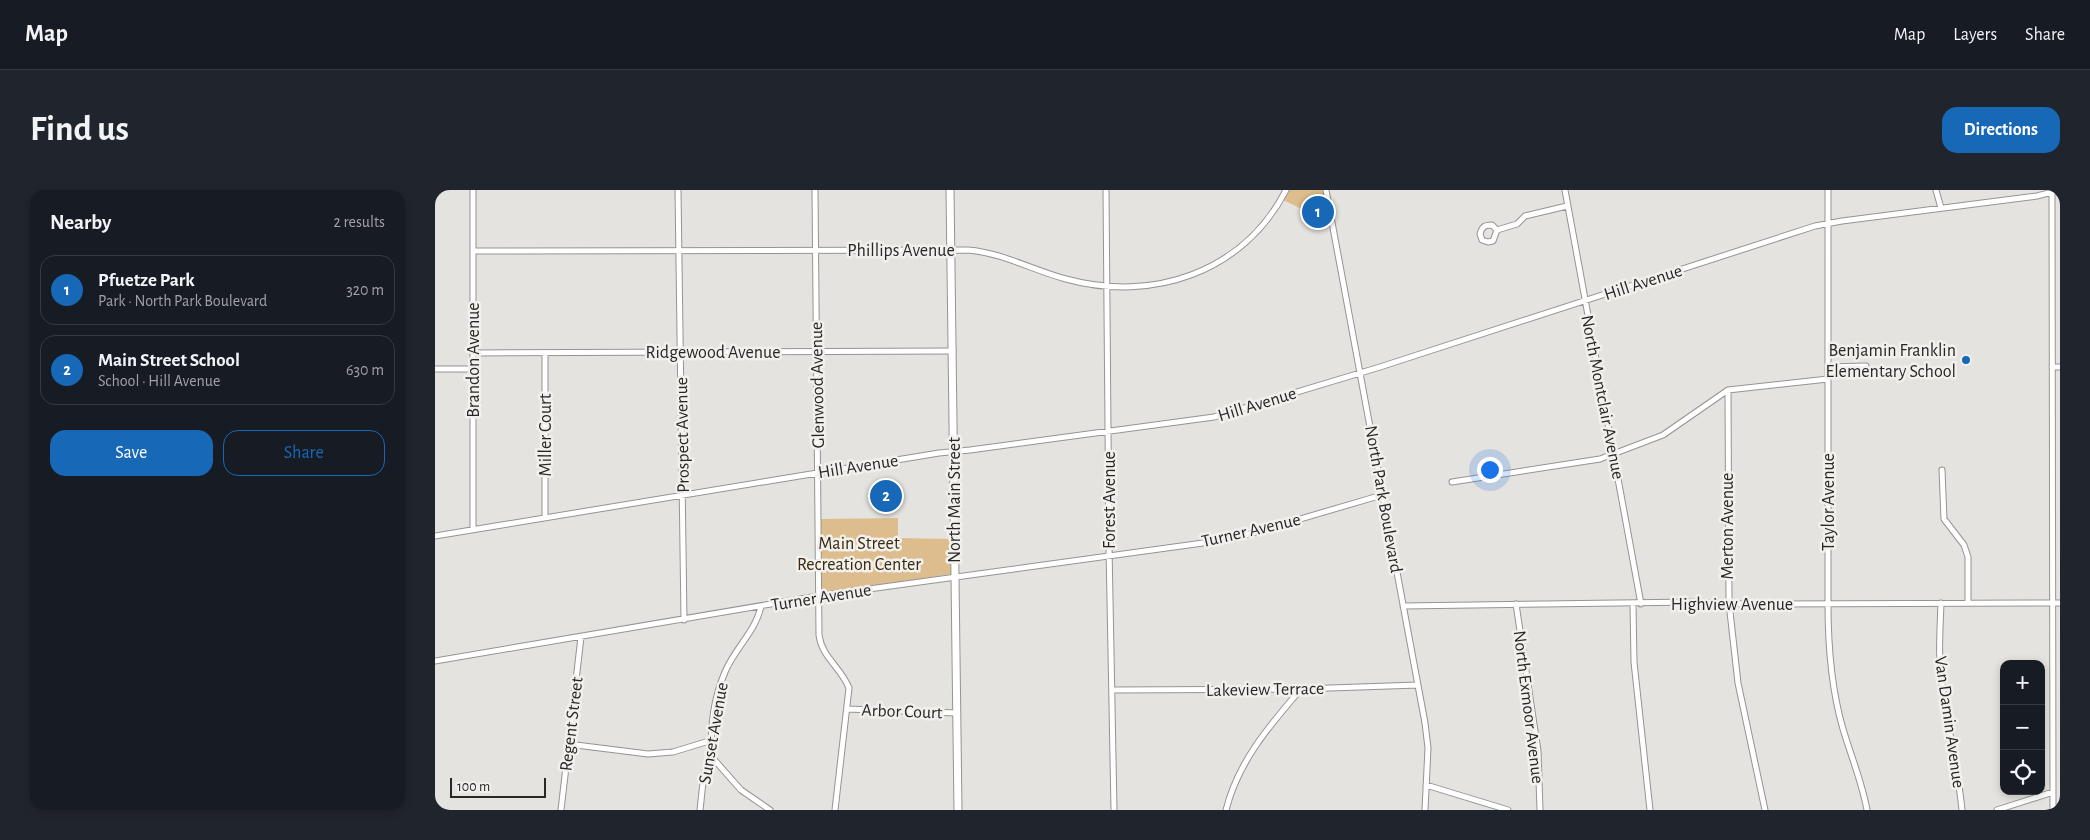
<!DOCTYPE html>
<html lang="en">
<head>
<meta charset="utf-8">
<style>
	body { margin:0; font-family:"Alegreya Sans",sans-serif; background:#20242c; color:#f1f3f6 }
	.controls { position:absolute; right:15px; bottom:15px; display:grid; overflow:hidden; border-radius:10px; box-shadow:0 2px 8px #0003 }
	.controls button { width:45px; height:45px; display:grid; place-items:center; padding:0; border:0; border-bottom:1px solid #363941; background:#171b24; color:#f1f3f6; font:25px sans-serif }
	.scale { position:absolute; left:15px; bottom:12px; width:96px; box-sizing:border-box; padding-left:5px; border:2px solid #282726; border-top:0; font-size:14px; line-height:18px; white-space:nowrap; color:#282726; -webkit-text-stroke:4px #f2f0ed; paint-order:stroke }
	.you { position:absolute; left:1054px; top:279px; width:18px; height:18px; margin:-12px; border:4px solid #fff; border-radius:50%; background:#1a73e8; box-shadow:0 0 0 8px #1a73e833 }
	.badge { display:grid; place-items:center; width:32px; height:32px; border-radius:50%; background:#1768b6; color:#fff; font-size:16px; font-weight:700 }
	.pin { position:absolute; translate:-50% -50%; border:2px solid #fff; box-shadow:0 1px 5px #0006 }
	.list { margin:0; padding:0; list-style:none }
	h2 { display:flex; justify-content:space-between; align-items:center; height:65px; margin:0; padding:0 20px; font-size:21px }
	h2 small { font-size:16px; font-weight:400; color:#9ea1a6 }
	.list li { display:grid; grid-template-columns:32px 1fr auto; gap:15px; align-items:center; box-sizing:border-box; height:70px; margin:0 10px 10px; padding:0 10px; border:1px solid #363941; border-radius:15px }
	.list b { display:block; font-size:19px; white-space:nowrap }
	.list p { margin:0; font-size:16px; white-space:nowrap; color:#9ea1a6 }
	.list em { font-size:16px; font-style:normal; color:#9ea1a6 }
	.actions { display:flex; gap:10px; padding:15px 20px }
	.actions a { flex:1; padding:11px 0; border:1px solid #1768b6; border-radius:15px; text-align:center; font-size:18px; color:#1768b6 }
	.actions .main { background:#1768b6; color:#fff }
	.icon { flex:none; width:28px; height:28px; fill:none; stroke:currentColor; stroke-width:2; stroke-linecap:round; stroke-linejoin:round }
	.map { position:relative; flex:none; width:1625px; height:620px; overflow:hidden; border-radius:15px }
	header { display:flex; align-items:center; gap:30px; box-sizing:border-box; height:70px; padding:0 25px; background:#171b24; border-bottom:1px solid #363941 }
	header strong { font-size:24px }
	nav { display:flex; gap:28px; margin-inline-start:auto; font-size:18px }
	.intro { display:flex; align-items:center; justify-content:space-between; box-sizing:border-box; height:120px; padding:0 30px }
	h1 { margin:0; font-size:35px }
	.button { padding:12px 22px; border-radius:15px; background:#1768b6; color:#fff; font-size:18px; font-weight:700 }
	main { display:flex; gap:30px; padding:0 30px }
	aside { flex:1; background:#171b24; border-radius:15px; box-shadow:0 2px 8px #0003 }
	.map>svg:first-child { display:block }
</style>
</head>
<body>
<header>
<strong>Map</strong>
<nav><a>Map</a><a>Layers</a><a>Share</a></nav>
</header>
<div class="intro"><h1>Find us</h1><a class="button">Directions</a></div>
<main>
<aside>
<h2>Nearby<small>2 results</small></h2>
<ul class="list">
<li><span class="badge">1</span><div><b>Pfuetze Park</b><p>Park · North Park Boulevard</p></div><em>320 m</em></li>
<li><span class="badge">2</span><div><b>Main Street School</b><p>School · Hill Avenue</p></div><em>630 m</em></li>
</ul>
<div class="actions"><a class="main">Save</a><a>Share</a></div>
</aside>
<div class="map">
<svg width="1625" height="620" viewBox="0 0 1625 620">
	<rect width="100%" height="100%" fill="#e5e3df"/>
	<path fill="#ddbd8d" d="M853 0H890L896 33 848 10Z
		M463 328V348L517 349 516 384 387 404 386 329Z"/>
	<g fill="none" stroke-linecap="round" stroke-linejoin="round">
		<g stroke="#969491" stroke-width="7">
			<path id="street" d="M38 0V339
				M243 0 249 430
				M380 0 384 445C387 468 406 477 414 498L400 620
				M671 0 674 357 679 620
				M891 0 990 533 993 558 990 620
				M1130 0 1206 414
				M1393 0V414C1393 456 1396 498 1408 539 1416 566 1427 592 1432 620
				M1501 0 1506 18
				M1617 1 1618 620
				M1062 40 1058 51 1053 52 1047 50 1045 44C1047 37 1049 35 1057 35L1062 40 1082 34 1090 26 1132 16
				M38 61 533 60C568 63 597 80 631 89 718 113 809 82 851 0
				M38 163 518 161
				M110 163V327
				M1393 177 1431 176
				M1617 177H1625
				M0 179H38
				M1293 200 1294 413 1303 493 1330 620
				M1507 280 1509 329 1529 355 1533 367V413
				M1017 292 1165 269 1228 245 1293 200 1393 189
				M0 346 504 263 535 260 779 227 945 177 1380 36 1407 31 1602 6 1625 0
				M1506 413C1505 440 1503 468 1507 494 1512 537 1523 577 1527 620
				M1081 414 1103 561 1105 620
				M1198 414 1199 472 1215 620
				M968 416 1258 412 1313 414 1625 413
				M0 471 383 406 797 349 947 305
				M678 500 866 499 983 495
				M412 519 522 523
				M133 554 213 564 238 562 274 551
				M276 566 306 600 335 620
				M991 595 1073 620
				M126 620 146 447
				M265 620C267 605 267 589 272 575 273 571 276 568 276 564 276 535 278 510 290 482 300 458 321 441 326 416
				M791 620C803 572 834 536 866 499
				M1562 620 1618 602"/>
		</g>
		<g stroke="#969491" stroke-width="9">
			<path id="secondary" d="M515 0 523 620"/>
		</g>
		<use href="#street" stroke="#fff" stroke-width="5"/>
		<use href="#secondary" stroke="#fff" stroke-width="7"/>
	</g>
	<circle fill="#1768b6" stroke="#f2f0ed" stroke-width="2" cx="1531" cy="170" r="5"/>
	<g text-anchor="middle" stroke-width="5" stroke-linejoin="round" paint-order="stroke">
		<g font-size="18" fill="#282726" stroke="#f2f0ed">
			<text x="466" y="66">Phillips Avenue</text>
			<text transform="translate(1208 92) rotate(-18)" y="6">Hill Avenue</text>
			<text x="278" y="168">Ridgewood Avenue</text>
			<text transform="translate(38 170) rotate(-90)" y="6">Brandon Avenue</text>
			<text transform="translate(382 195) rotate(-91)" y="6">Glenwood Avenue</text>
			<text transform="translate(1168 207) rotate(79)" y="6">North Montclair Avenue</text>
			<text transform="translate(822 214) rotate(-17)" y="6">Hill Avenue</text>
			<text transform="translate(110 245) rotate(-90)" y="6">Miller Court</text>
			<text transform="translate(247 245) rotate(-91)" y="6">Prospect Avenue</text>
			<text transform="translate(423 276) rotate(-9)" y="6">Hill Avenue</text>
			<text transform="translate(949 309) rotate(80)" y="6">North Park Boulevard</text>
			<text transform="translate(519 310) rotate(-90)" y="6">North Main Street</text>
			<text transform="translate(674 310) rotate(-90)" y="6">Forest Avenue</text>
			<text transform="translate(1393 312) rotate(-90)" y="6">Taylor Avenue</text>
			<text transform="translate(1292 336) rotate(-90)" y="6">Merton Avenue</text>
			<text transform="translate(816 340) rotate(-13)" y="6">Turner Avenue</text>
			<text transform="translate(386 407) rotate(-9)" y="6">Turner Avenue</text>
			<text x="1297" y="420">Highview Avenue</text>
			<text transform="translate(830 499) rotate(-1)" y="6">Lakeview Terrace</text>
			<text transform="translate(1094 517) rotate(83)" y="6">North Exmoor Avenue</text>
			<text transform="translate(467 521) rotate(2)" y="6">Arbor Court</text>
			<text transform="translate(1515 532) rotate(82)" y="6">Van Damin Avenue</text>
			<text transform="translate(136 534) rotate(-83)" y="6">Regent Street</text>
			<text transform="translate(278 543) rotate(-80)" y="6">Sunset Avenue</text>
		</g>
		<g font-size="18" fill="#282726" stroke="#f2f0ed" text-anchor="end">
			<text x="1521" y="166">Benjamin Franklin<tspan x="1521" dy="21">Elementary School</tspan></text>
		</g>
		<g font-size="18" fill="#39290e" stroke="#f2f0ed">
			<text x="424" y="359">Main Street<tspan x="424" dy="21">Recreation Center</tspan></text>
		</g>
	</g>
</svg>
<div class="controls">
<button>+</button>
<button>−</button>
<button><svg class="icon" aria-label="locate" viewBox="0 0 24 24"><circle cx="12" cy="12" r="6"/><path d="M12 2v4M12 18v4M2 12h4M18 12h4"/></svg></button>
</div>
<div class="scale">100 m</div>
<div class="you"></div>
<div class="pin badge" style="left:883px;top:22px">1</div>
<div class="pin badge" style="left:451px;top:306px">2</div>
</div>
</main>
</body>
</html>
